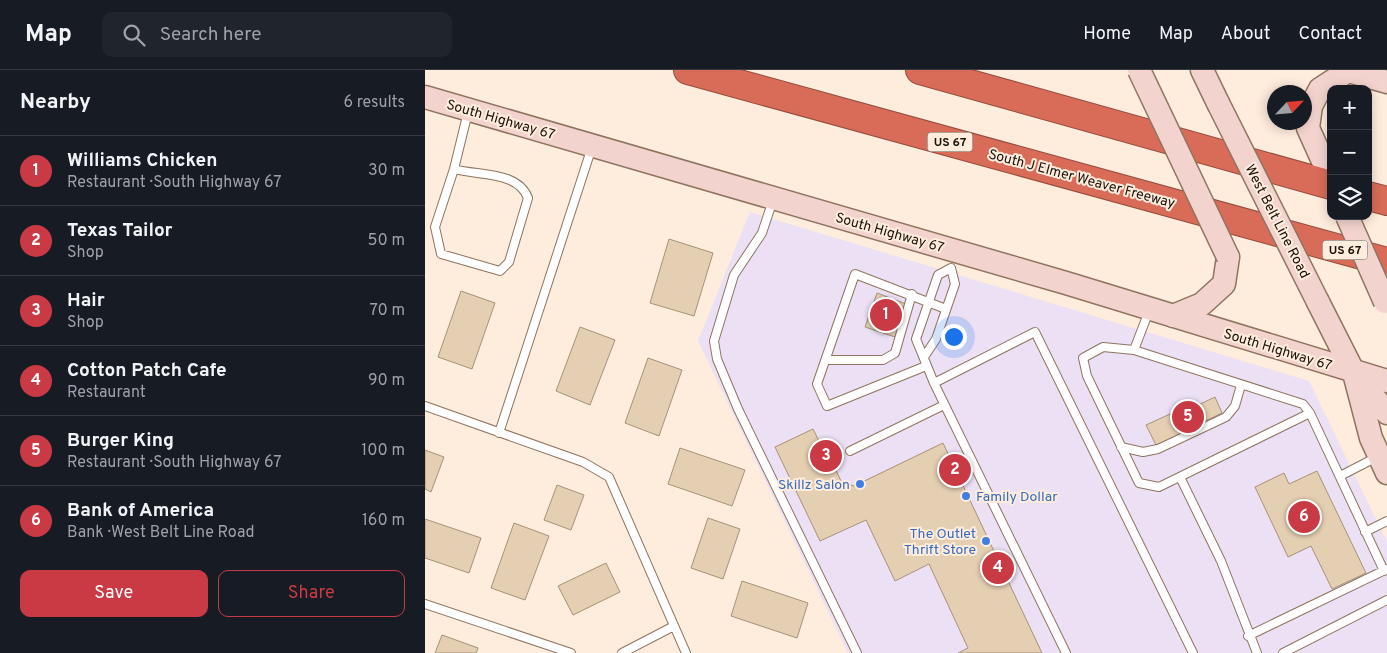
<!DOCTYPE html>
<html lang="en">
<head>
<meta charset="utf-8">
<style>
	body { margin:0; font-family:Overpass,sans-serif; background:#20242c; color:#f1f3f6 }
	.controls { position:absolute; right:15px; top:15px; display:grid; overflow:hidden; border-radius:10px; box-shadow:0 2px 12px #0003 }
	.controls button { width:45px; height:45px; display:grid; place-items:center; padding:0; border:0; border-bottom:1px solid #363941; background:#171b24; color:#f1f3f6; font:25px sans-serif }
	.compass { position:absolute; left:842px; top:15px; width:45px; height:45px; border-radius:50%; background:#171b24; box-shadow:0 2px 12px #0003; rotate:64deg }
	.you { position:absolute; left:528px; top:266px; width:18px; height:18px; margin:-12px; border:4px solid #fff; border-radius:50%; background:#1a73e8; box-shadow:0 0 0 8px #1a73e833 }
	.badge { display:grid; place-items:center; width:32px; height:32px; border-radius:50%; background:#ca3a44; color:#fff; font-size:16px; font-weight:700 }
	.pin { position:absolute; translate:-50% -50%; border:2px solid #fff; box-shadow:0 1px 5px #0006 }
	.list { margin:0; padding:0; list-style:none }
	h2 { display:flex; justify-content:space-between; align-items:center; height:65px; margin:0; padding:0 20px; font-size:21px }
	h2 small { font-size:16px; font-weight:400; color:#9ea1a6 }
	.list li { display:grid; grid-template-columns:32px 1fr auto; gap:15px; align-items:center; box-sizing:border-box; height:70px; padding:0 20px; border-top:1px solid #363941 }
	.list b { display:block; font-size:19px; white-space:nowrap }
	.list p { margin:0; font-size:16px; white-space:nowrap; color:#9ea1a6 }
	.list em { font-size:16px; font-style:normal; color:#9ea1a6 }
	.actions { display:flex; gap:10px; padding:15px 20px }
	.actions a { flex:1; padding:11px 0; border:1px solid #ca3a44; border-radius:10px; text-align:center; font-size:18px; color:#ca3a44 }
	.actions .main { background:#ca3a44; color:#fff }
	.icon { flex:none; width:28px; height:28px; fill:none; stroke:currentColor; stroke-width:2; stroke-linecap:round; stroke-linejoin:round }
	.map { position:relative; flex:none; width:962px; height:583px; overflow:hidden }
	header { display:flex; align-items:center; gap:30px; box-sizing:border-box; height:70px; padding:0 25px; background:#171b24; border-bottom:1px solid #363941 }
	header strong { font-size:24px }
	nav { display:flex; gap:28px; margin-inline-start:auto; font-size:18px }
	.search { width:350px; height:45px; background:#20242c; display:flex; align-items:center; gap:12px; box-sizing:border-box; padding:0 18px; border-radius:10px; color:#9ea1a6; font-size:19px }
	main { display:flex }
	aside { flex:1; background:#171b24 }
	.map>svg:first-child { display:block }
</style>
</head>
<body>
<header>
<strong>Map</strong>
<div class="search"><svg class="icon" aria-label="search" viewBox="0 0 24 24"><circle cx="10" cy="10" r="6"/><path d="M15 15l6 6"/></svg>Search here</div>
<nav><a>Home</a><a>Map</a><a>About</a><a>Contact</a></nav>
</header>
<main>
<aside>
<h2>Nearby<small>6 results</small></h2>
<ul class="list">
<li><span class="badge">1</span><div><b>Williams Chicken</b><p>Restaurant · South Highway 67</p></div><em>30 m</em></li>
<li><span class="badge">2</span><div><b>Texas Tailor</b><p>Shop</p></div><em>50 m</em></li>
<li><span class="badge">3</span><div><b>Hair</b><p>Shop</p></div><em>70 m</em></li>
<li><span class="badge">4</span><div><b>Cotton Patch Cafe</b><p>Restaurant</p></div><em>90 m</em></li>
<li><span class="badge">5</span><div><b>Burger King</b><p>Restaurant · South Highway 67</p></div><em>100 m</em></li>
<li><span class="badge">6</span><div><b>Bank of America</b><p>Bank · West Belt Line Road</p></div><em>160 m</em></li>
</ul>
<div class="actions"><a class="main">Save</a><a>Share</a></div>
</aside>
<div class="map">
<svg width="962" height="583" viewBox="0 0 962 583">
	<rect width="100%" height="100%" fill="#feecdd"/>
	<path fill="#ece0f5" d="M325 142 884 311 962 472V583H423L273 271Z"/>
	<path fill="#e5cfb2" stroke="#a79277" d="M244 169 288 183 269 246 225 233Z
		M36 221 70 233 47 299 13 287Z
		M452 223 481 234 470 267 440 257Z
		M155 257 190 270 165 335 131 321Z
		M223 288 257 300 234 366 200 353Z
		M790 327 797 343 778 352V355L731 375 721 355 767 334 769 337Z
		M388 359 397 377 399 375 416 411 429 416 518 373 617 583H533L543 578 504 494 470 511 441 450 395 471 350 377Z
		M255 378 320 400 307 436 243 414Z
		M0 380 19 387 6 422 0 419Z
		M892 401 941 503 907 519 886 476 863 487 830 417 859 403 864 414Z
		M132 415 159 425 146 460 119 450Z
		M283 448 315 459 298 509 266 498Z
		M0 449 56 468 44 503 0 488Z
		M89 453 124 466 100 530 66 518Z
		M181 493 195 522 148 545 133 516Z
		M317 511 383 533 372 568 306 546Z
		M17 565 53 578 51 583H10Z"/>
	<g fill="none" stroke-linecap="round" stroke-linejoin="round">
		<g stroke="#8f745f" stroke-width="10">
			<path id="lane" d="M29 99 10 157 16 184 75 201 84 192 103 128C93 101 54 106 29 99L43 42
				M348 130 337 163 309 205 289 271 292 289 313 339 432 583
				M724 241 709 280 678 277 658 288 662 306 714 413 734 417 885 343 959 501
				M709 280 878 334 885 343
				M499 287 511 269 530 214 526 198 513 205 491 269 509 313 610 262 768 583
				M401 290H458L470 283 487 224
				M501 296 402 336 392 314 430 204 521 239
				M509 313 641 583
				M0 336 158 392 184 407 261 583
				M74 363 167 77
				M696 377 718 382 733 379 801 347 810 336 816 315
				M425 381 519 335
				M915 406 952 387
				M755 407 796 491 832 583
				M940 462 962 451
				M0 534 146 583
				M823 566 962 499
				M197 583 249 556
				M858 583 962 530"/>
		</g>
		<g stroke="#8f745f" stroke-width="25">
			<path id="secondary" d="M777 0 793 33
				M920 0 962 12
				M0 27 641 213 962 311
				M906 109 883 58 886 36 895 19 923 1
				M893 232 929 303 946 368 962 403
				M748 246 777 234 799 214 803 187
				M934 309 962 343"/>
		</g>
		<g stroke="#964c3c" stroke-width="30">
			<path id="highway" d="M263 0 962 192
				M495 0 906 115
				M943 126 962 131"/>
		</g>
		<use href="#lane" stroke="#fff" stroke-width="8"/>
		<use href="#secondary" stroke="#f3d3cd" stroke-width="22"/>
		<use href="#highway" stroke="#d86c58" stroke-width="28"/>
		<g stroke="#8f745f" stroke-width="25" stroke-linecap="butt">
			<path id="secondary-bridge" d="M714 0 803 187
				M793 33 893 232
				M922 146 960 232"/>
		</g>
		<use href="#secondary-bridge" stroke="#f3d3cd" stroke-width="22"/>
	</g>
	<g fill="#3f7fe0" stroke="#feecdd" stroke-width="2">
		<circle cx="435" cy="414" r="5"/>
		<circle cx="541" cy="426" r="5"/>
		<circle cx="561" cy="471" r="5"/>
	</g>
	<g text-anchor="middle" stroke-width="4" stroke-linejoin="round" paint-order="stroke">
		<g fill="#feecdd" stroke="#5f5349" stroke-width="1">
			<rect x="502.5" y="62.5" width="45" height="19" rx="4"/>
			<rect x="897.5" y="170.5" width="45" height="19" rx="4"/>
		</g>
		<g font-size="12" font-weight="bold" fill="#1b1109">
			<text x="525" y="76">US 67</text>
			<text x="920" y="184">US 67</text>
		</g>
		<g font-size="14" fill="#1b1109" stroke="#feecdd">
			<text transform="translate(76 49) rotate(16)" y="5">South Highway 67</text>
			<text transform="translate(657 108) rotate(15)" y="5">South J Elmer Weaver Freeway</text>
			<text transform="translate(853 151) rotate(63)" y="5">West Belt Line Road</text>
			<text transform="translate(465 162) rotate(16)" y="5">South Highway 67</text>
			<text transform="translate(853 279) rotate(17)" y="5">South Highway 67</text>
		</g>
		<g font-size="14" fill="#366cbe" stroke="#feecdd" text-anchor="end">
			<text x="425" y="419">Skillz Salon</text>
			<text x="551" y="431" text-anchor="start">Family Dollar</text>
			<text x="551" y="468">The Outlet<tspan x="551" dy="16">Thrift Store</tspan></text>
		</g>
	</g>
</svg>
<div class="controls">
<button>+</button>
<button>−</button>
<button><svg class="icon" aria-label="layers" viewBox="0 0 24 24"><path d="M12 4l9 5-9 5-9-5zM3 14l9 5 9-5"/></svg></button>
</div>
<svg class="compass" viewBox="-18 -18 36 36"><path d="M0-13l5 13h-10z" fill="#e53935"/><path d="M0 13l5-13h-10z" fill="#9ea1a6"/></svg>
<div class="you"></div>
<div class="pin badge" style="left:461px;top:245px">1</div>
<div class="pin badge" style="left:530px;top:400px">2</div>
<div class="pin badge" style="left:401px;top:386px">3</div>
<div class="pin badge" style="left:573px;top:498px">4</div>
<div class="pin badge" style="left:763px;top:347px">5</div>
<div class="pin badge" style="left:879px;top:447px">6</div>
</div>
</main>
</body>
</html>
